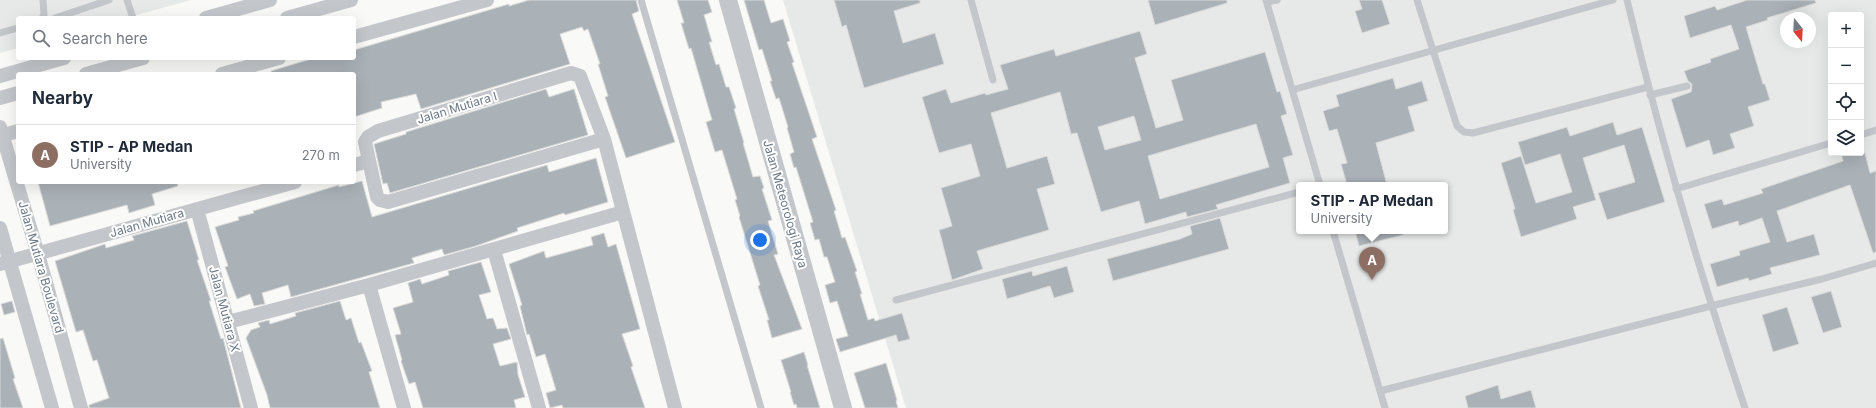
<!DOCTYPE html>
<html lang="en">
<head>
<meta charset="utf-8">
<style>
	body { margin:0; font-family:Inter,sans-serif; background:#f2f2f3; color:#1f2937 }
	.controls { position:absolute; right:12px; top:12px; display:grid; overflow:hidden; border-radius:4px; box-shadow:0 4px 16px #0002 }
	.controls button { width:36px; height:36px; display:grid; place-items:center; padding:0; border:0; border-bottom:1px solid #e0e1e3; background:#fff; color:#1f2937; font:20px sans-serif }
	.compass { position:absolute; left:1780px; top:12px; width:36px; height:36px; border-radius:50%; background:#fff; box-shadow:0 4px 16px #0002; rotate:162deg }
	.you { position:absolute; left:760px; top:240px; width:14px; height:14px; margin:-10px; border:3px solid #fff; border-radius:50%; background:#1a73e8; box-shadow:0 0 0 6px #1a73e833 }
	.badge { display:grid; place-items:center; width:26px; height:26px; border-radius:50%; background:#da6435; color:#fff; font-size:13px; font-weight:700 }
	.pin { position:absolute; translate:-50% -33px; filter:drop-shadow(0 1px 2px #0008) }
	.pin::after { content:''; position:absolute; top:21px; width:14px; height:12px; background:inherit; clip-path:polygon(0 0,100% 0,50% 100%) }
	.popup { position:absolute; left:1296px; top:182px; width:152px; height:52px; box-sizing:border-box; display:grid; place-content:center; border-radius:4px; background:#fff; filter:drop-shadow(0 1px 3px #0005); font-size:13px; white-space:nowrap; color:#747a83 }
	.popup b { font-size:15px; color:#1f2937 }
	.popup::after { content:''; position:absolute; left:50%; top:100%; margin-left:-8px; border:8px solid transparent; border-top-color:#fff }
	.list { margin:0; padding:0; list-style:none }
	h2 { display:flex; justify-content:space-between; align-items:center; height:52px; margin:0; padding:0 16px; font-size:17px }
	h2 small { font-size:13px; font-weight:400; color:#747a83 }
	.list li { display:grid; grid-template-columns:26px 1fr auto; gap:12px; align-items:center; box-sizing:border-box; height:60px; padding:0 16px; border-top:1px solid #e0e1e3 }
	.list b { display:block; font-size:15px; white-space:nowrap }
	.list p { margin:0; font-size:13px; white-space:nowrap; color:#747a83 }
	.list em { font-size:13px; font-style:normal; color:#747a83 }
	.icon { flex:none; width:22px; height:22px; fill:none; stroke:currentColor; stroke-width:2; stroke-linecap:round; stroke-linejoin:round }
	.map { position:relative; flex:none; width:1876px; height:408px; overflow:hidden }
	.search { position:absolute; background:#fff; box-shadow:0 4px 16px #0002; left:16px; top:16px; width:340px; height:44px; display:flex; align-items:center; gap:10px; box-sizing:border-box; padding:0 14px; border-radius:4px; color:#747a83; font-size:15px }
	.panel { position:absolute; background:#fff; box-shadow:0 4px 16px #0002; left:16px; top:72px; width:340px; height:112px; border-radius:4px }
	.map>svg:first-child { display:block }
</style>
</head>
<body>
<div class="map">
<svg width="1876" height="408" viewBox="0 0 1876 408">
	<rect width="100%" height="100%" fill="#f9f9f7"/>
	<path fill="#e7e8e8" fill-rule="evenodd" d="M0 0H191L126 18H18V48L0 53Z
		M783 0H1876V408H906ZM1831 15H1861V153H1831ZM1786 18H1810V42H1786ZM1299 185H1445V231H1299Z"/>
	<path fill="#aab1b7" stroke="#dadbd9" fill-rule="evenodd" d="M529 0H636L639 11 632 14 675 142 626 158 605 97 608 96 598 64H600L588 29 584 31 582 27 560 34 570 64 421 109 416 94 381 102 382 108 354 117V74H272L271 71 314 58H354V50L509 4V6Z
		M677 0H708L712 12 704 15 712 42H709L716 65 719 64 726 87H729L736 108 734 109 744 143H743L753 177 760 176 764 188 762 189 772 220 768 221 778 254 774 255 802 329 772 338 767 320H769L758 286 760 285 739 217 740 216 735 200 737 199 722 150 715 152 706 122 712 120 691 48 689 49 681 23H684Z
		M744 0H764L771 23 783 19 790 41 787 42 794 62 792 63 817 137 812 139 836 210 834 211 842 238 845 237 857 271 855 272 862 294H860L868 320 874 318 875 321 902 313 910 339 898 342 896 335 840 352 836 339 848 336 837 301 830 303 825 285 835 282 827 257H824L819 239 815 240 810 223 813 222 796 167 794 168 790 154 794 152 787 128 788 127 779 98 776 99 770 81H772L762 49 759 50Z
		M834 0H920V3L894 11 903 43 935 33 944 64 864 88 846 25 842 27Z
		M1148 0H1227V3L1155 25Z
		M1359 0H1382L1390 24 1362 33 1355 11 1362 9Z
		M1747 0H1815L1816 3 1767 18 1768 20 1746 27 1763 84H1765L1770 100 1748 107 1754 126 1730 134 1735 148 1713 155 1709 140 1686 148 1671 99 1691 92 1692 84 1688 81 1684 71 1711 62 1710 59 1739 49 1731 25 1690 38 1684 16 1715 6 1717 10Z
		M1140 31 1147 54 1135 58 1156 128 1183 120 1171 80 1265 52 1277 92 1280 91 1287 114 1281 116 1293 155 1283 158 1290 183 1216 205 1218 209 1187 217 1186 212 1145 224 1139 201 1101 212 1077 133 1071 134 1060 92 991 113 1007 168 1047 156 1055 184 1037 189 1049 230 977 251 983 269 952 280 939 230 952 226 941 188 980 176 971 144 939 153 922 97 946 89 951 103 985 93 986 95 1008 89 1000 65 1054 49 1056 56ZM1134 116 1141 140 1105 150 1098 127ZM1256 124 1269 167 1160 199 1148 156Z
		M1393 78 1396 89 1422 81 1428 101 1408 107 1415 131 1376 143 1387 185H1347L1341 164 1347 163 1337 129 1329 131 1323 111 1339 106 1336 95Z
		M546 89 549 97 574 89 588 135 390 193 387 183 383 184 374 144 406 134V132Z
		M1613 122 1617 135 1642 127 1665 202 1607 220 1598 193 1635 182 1624 145 1583 158 1596 200 1573 207 1577 219 1521 237 1513 210 1515 209 1501 163 1521 156 1536 203 1572 192 1560 154 1525 165 1518 142 1567 127 1570 136Z
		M1841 153H1865L1870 173 1876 171V252L1873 253 1850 185 1777 211 1787 242 1814 234 1820 255 1770 268 1772 274 1749 281 1748 278 1717 287 1710 264 1740 255 1739 251 1770 242 1762 218 1739 226 1738 221 1712 229 1704 204 1722 199 1724 205 1763 193 1761 189 1843 161Z
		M596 158 608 202 565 215 564 213 517 228 518 231 476 246 444 255 442 249 412 258 414 263 291 297 288 285 262 293 265 304 254 306 250 294 237 299 225 267 228 266 215 227 239 220 238 217 254 213 253 211 339 185V187L362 181 372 217 547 165 549 172Z
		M38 182H177L178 186 152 194 155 205 129 213 127 205 50 226Z
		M1220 218 1229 249 1113 281 1107 259 1180 239 1192 234 1190 226Z
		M187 221 199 260H197L211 301H209L221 339 223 338 241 408H89V405L109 398 97 360 93 361 83 330 76 332 55 261 105 244 106 248 134 240 132 236Z
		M1355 231H1402L1403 235 1359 246Z
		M604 233 608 247 616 244 640 329 622 334 633 366 631 367 645 408H563L562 405 550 408 546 393 556 390 545 354 536 357 529 334 527 335 520 306 522 305 509 264 544 251 546 258 593 245 591 237Z
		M481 262 491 292 479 295 487 319 493 318 497 329 507 328 511 339 493 344 500 366 517 362 518 375 525 397 514 400 516 408H423L415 382 409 384 401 361 402 360 395 335 401 334 393 308 413 302 408 283 420 279 422 284 449 275 448 271Z
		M1067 266 1074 292 1054 298 1050 286 1007 299 1002 279 1032 271 1033 276Z
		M1831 291 1842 327 1823 333 1811 297Z
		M12 301 15 312 4 315 1 304Z
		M340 301 346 320 351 318 359 343 361 342 372 371 369 372 380 408H270L267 395 246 338 251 330 260 327 258 323 269 320 270 324 296 316 295 313Z
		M1787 307 1799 344 1773 352 1762 315Z
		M3 338 15 378 13 379 23 408H0V339Z
		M804 352 808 365H807L820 408H797L796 404 794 405 790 392H791L781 360Z
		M886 363 897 400 896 401 898 408H865L854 373Z
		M1498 385 1501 399 1531 390 1536 408H1468L1465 396Z"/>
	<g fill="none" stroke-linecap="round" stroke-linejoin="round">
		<path stroke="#c3c6ca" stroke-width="7" d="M127 0 133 18
			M641 0 761 408
			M971 0 993 80
			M1266 0 1320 185
			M1417 0 1457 126 1464 132 1473 133 1648 87
			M1627 0C1660 138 1700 274 1745 408
			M1267 2 1277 0
			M42 18 44 15 43 0
			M55 18 109 0
			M0 33 18 28
			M1292 90 1613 0
			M1650 95 1687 86
			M1861 135 1876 130
			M1676 189 1831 143
			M1333 231 1385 408
			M896 300 1299 192
			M1380 391 1711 306 1822 279 1876 263"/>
		<path stroke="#c3c6ca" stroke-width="14" d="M206 18 270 0
			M287 18 351 0
			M354 37 487 0
			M86 74 143 58
			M222 74 279 58
			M0 76 64 58
			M0 98 18 93
			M0 127 38 254 81 408
			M0 136 18 131
			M604 139 388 202 380 200 377 197 365 142 368 137 378 131 571 73 580 76 604 139 675 408
			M354 165 369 161
			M197 209 251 408
			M0 228 52 408
			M494 250 539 408
			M0 264 295 182
			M369 285 404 408
			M228 322 369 285 623 212"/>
		<path stroke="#c3c6ca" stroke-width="18" d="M728 0 843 408"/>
	</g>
	<g text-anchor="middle" stroke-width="4" stroke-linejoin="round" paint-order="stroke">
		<g font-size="12" fill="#6a7886" stroke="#fff">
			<text transform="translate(457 108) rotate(-17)" y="4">Jalan Mutiara I</text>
			<text transform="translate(785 204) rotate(74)" y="4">Jalan Meteorologi Raya</text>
			<text transform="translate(147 223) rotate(-16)" y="4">Jalan Mutiara</text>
			<text transform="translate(41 267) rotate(74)" y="4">Jalan Mutiara Boulevard</text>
			<text transform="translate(224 309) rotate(75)" y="4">Jalan Mutiara X</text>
		</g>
	</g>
</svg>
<div class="controls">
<button>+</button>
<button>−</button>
<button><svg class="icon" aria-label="locate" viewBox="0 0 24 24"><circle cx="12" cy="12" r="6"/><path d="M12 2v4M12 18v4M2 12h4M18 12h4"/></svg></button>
<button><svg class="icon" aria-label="layers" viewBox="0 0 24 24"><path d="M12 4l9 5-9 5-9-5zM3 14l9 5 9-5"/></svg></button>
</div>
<svg class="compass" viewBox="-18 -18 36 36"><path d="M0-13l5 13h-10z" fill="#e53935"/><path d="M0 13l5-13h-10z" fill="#747a83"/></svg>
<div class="you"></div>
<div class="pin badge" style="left:1372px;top:280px;background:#8d6e63">A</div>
<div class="popup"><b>STIP - AP Medan</b>University</div>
<div class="search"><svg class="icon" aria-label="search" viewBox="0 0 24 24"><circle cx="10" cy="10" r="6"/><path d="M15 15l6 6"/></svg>Search here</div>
<section class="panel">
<h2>Nearby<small></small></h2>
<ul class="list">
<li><span class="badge" style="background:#8d6e63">A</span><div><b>STIP - AP Medan</b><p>University</p></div><em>270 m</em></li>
</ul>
</section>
</div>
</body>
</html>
